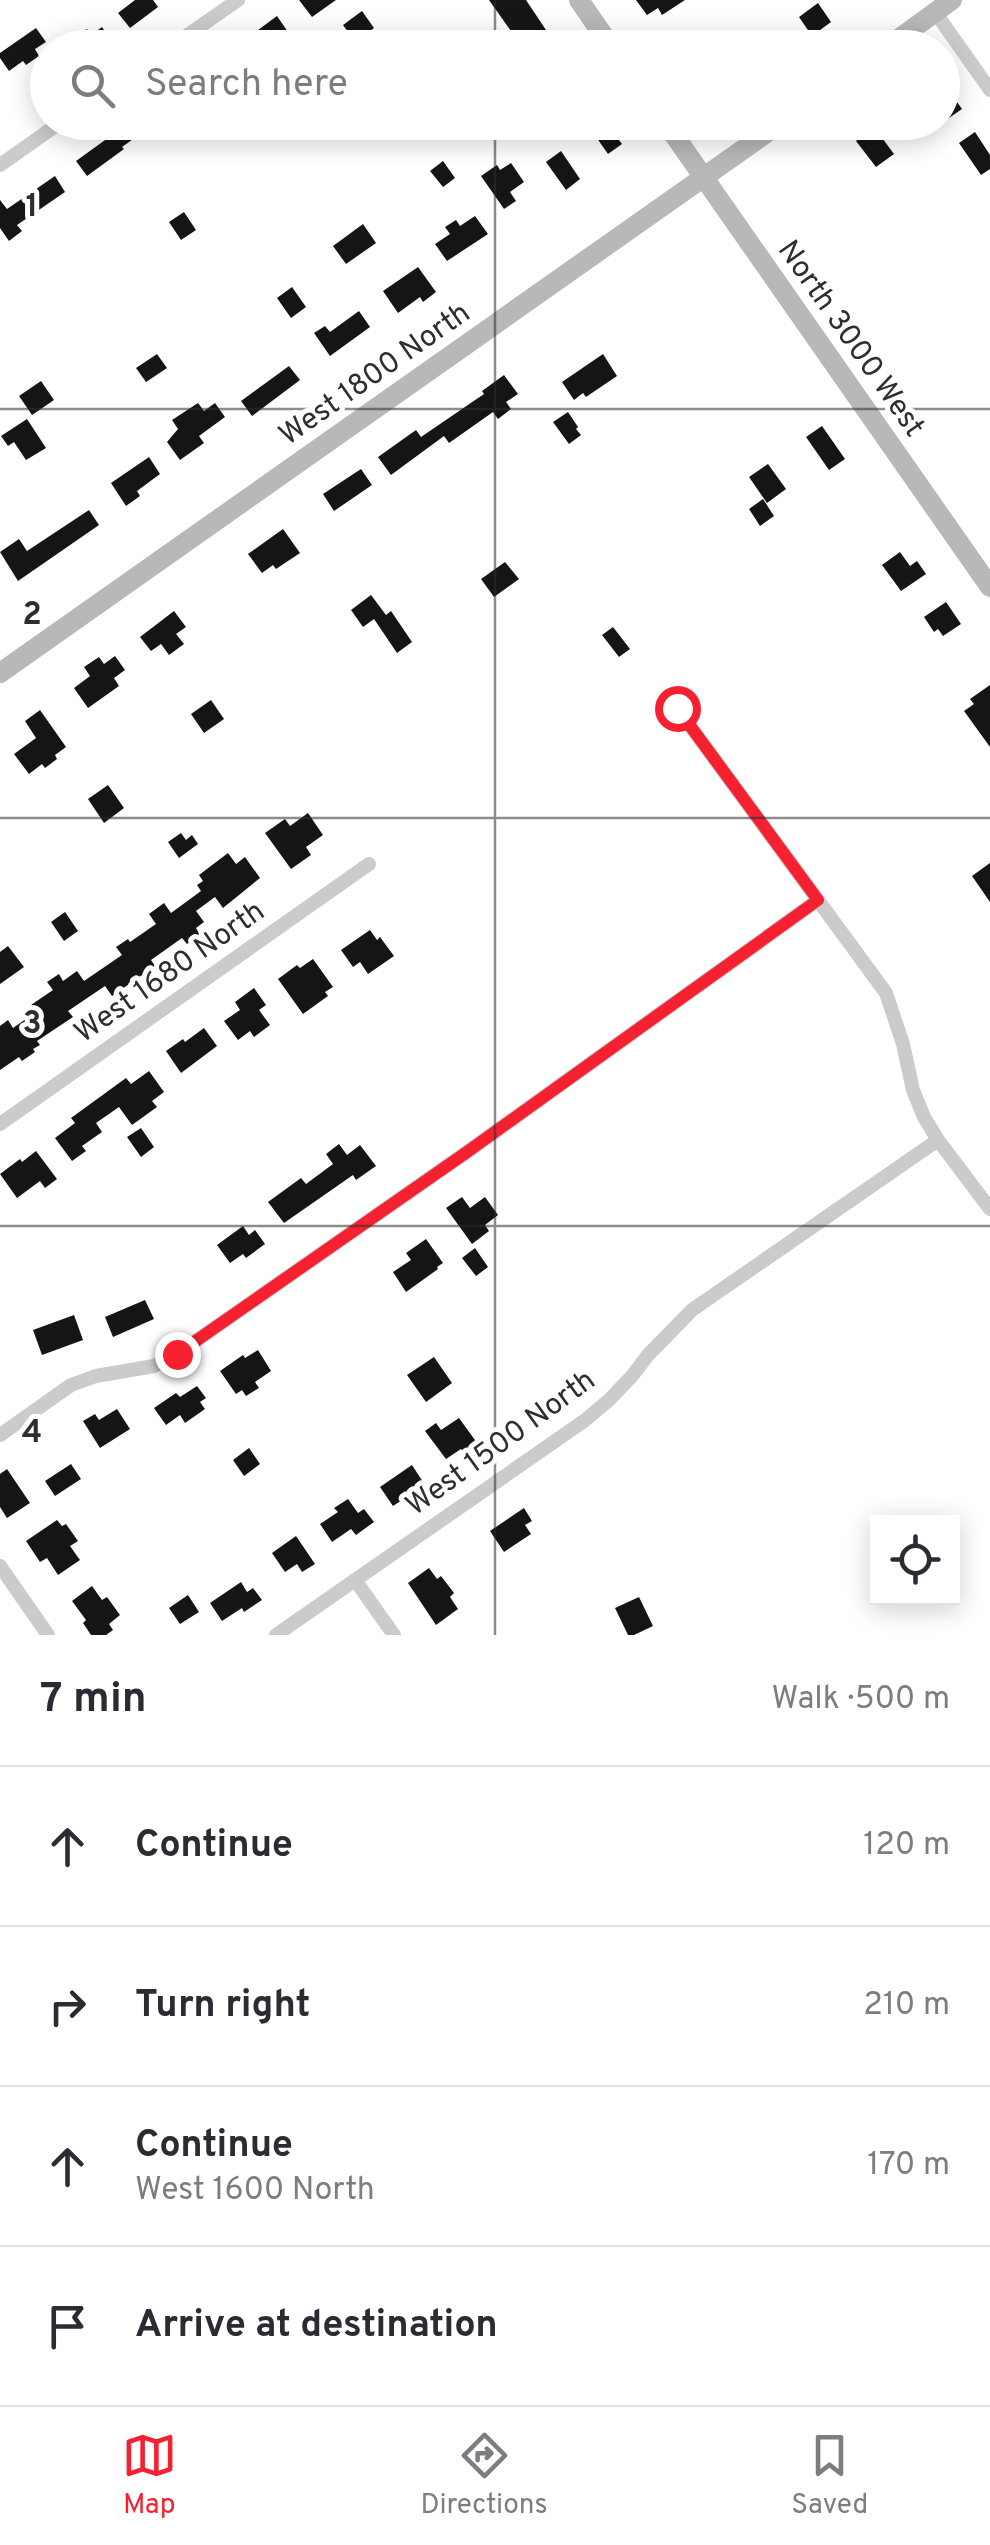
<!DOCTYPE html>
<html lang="en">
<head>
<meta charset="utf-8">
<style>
	body { margin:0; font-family:Overpass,sans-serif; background:#f7f7f7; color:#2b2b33 }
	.controls { position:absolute; right:30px; bottom:30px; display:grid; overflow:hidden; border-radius:0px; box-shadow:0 5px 25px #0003 }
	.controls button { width:90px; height:90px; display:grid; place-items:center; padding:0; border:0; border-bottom:2px solid #e1e1e2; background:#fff; color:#2b2b33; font:50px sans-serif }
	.stop { position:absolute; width:30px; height:30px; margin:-22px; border:8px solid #f52130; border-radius:50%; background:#fff }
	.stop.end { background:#f52130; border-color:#fff; box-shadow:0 2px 10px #0008 }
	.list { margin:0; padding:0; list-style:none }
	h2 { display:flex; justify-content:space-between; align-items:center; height:130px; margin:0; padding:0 40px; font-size:42px }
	h2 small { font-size:32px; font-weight:400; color:#7c7c81 }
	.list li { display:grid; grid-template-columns:65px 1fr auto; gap:30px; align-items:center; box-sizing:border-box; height:160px; padding:0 40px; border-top:2px solid #e1e1e2 }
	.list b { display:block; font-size:38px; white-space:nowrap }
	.list p { margin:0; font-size:32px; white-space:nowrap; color:#7c7c81 }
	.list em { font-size:32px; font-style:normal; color:#7c7c81 }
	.icon { flex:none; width:55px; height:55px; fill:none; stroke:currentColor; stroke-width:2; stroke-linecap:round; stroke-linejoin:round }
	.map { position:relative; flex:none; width:990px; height:1635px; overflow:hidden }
	.search { position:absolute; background:#fff; box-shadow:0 5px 25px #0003; left:30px; right:30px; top:30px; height:110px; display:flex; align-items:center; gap:25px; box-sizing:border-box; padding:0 35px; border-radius:55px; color:#7c7c81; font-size:38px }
	.sheet { height:770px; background:#fff }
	nav { display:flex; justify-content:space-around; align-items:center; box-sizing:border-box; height:140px; border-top:2px solid #e1e1e2; background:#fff; font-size:28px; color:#7c7c81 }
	nav a { display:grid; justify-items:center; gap:5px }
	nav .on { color:#f52130 }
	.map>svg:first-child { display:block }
</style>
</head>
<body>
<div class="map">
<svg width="990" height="1635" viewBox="0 0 990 1635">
	<rect width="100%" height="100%" fill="#fff"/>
	<path fill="#151515" d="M135 0H153L158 7 130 28 118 13Z
		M299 0H336L312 17Z
		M489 0H526L558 48H523Z
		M636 0H685L662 15 658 8 647 15Z
		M818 3 831 22 812 36 799 17Z
		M362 11 374 28 355 42 343 25Z
		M277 16 288 32 264 48H234Z
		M102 27 112 42 104 48H84L76 36 87 29 91 35Z
		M36 28 46 42 35 49 39 56 26 65 23 61 9 71 0 58V53Z
		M942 81 962 109 946 120 942 114Z
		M130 122H157L122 147 124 149 87 176 76 161Z
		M609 122 619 133 615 135 622 144 608 154 594 134Z
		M874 127 894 154 876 167 856 141Z
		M975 132 990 155V169L981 175 959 143Z
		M561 151 580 179 566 190 546 162Z
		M443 161 455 178 443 187 430 171Z
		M511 163 524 182 510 192 516 201 504 209 481 176 497 165 500 170Z
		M55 176 65 192 17 225 22 231 9 241 0 228V200L7 209Z
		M184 212 196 230 181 240 169 222Z
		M475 216 488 234 447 261 435 244 450 234 445 227 456 220 460 226Z
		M363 224 376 243 346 264 333 246Z
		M418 267 436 292 423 302 420 297 398 313 383 291Z
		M292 287 306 307 291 318 277 298Z
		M359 311 370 327 330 356 314 333 325 326 330 332Z
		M157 354 167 368 146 382 136 368Z
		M603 354 617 376 586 397 583 393 574 400 562 382Z
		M289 366 300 380 252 416 241 401Z
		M504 375 518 394 506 402 511 409 498 419 493 412 449 443 444 436 391 475 378 457 416 430 421 437 484 394 482 391Z
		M41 381 54 400 32 415 19 396Z
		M198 403 204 411 215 403 225 417 199 436 204 443 180 460 167 442 178 429 172 420Z
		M568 412 578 427 576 429 581 435 569 444 553 422Z
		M27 419 46 448 26 460 14 442 8 446 1 436Z
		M822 426 845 459 829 470 806 437Z
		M149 457 160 474 137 491 140 496 126 506 111 483Z
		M768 464 786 489 767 503 749 477Z
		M361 469 372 485 334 511 323 494Z
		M763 499 774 516 760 526 749 509Z
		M89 510 99 525 18 581 0 552 19 539 27 551Z
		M283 529 300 553 276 569 273 565 262 573 248 554Z
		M900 552 910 566 917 561 926 574 901 591 882 565Z
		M505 562 519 579 494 597 481 579Z
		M371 595 386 615 391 611 412 642 397 653 374 619 363 627 351 610Z
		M946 602 961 624 943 636 938 629 934 632 924 617Z
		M174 611 186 627 176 634 184 644 169 655 161 644 151 651 140 637Z
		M613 627 630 649 619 657 602 635Z
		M115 656 125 670 114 678 119 686 88 708 74 688 90 676 84 667 99 657 104 664Z
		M990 685V747L964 711 974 704 970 699Z
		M211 700 224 719 204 733 191 714Z
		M40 710 66 747 55 755 57 759 45 768 42 764 29 774 14 754 36 738 25 721Z
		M108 785 124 808 104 823 88 799Z
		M308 813 323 835 306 847 311 855 291 869 265 833 285 819 290 826Z
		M181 833 186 840 192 835 198 844 179 858 168 842Z
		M228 853 236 864 245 857 260 878 223 908 215 897 196 911 204 922 196 928 200 935 187 944 182 938 151 960 155 966 112 996 105 986 68 1011 73 1017 37 1041 40 1045 33 1049 35 1052 22 1061 19 1057 0 1070V1026L8 1020 13 1028 36 1012 31 1005 53 990 47 982 59 974 63 981 77 971 84 981 122 955 116 947 128 939 130 942 156 924 149 914 164 903 171 913 201 891 197 885 203 881 199 875Z
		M990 863V902L972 876Z
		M65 912 78 931 64 941 51 922Z
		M370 930 377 940 380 937 394 956 368 974 360 962 353 967 341 950Z
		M8 946 24 967 0 984V952Z
		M313 959 333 987 325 992 328 996 303 1014 278 979 297 965 300 968Z
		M254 988 266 1005 259 1010 270 1025 254 1037 250 1031 238 1040 224 1021 240 1010 235 1002Z
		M204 1028 217 1046 181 1073 166 1051 183 1039 185 1042Z
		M149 1071 164 1092 152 1101 157 1107 132 1125 119 1107 96 1123 102 1132 82 1146 86 1151 72 1161 55 1138 75 1123 71 1118 126 1078 131 1084Z
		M141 1128 154 1147 141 1157 127 1137Z
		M339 1144 347 1155 360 1145 376 1166 356 1180 353 1175 284 1223 268 1202 301 1178 306 1184 333 1164 326 1154Z
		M36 1151 57 1179 45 1188 40 1181 17 1198 0 1174 20 1159 22 1162Z
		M462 1197 470 1208 485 1197 498 1215 485 1225 489 1231 472 1244 446 1208Z
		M243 1226 249 1235 255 1230 265 1244 246 1258 243 1254 230 1263 217 1245Z
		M426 1239 443 1263 437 1267 438 1269 406 1292 393 1272 411 1260 406 1253Z
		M475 1248 488 1267 476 1276 462 1258Z
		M145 1300 154 1319 113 1337 105 1317Z
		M74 1315 83 1340 42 1355 33 1330Z
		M258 1350 271 1371 255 1382 259 1388 246 1396 242 1390 236 1394 220 1371 243 1355 245 1358Z
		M434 1357 452 1383 426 1402 407 1375Z
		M197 1386 206 1398 200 1402 205 1409 185 1423 180 1415 166 1425 154 1408 176 1393 180 1397Z
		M117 1409 130 1429 100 1448 83 1421 95 1414 99 1420Z
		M459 1418 480 1447 467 1457 461 1449 446 1459 425 1431 436 1423 441 1430Z
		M249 1448 260 1464 244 1476 233 1460Z
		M71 1464 81 1479 55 1496 45 1481Z
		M412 1465 425 1485 393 1506 380 1487Z
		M7 1469 30 1503 7 1518 0 1507V1474Z
		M348 1499 358 1513 364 1509 374 1522 356 1535 351 1529 332 1542 320 1524 338 1512 334 1508Z
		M524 1508 532 1521 525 1525 531 1534 504 1552 490 1531Z
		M57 1520 62 1526 66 1524 78 1541 70 1546 80 1560 58 1575 47 1558 40 1562 26 1541Z
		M296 1536 315 1564 302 1572 297 1564 285 1572 272 1553Z
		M429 1568 437 1579 441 1576 454 1593 450 1597 458 1609 436 1625 408 1583Z
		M241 1582 247 1592 253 1588 262 1600 244 1612 242 1608 222 1621 210 1603Z
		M92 1586 102 1600 107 1597 120 1615 109 1624 113 1630 106 1635H91L83 1623 86 1620 72 1601Z
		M188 1595 199 1612 180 1624 169 1608Z
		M639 1597 653 1626 634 1635H628L615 1608Z"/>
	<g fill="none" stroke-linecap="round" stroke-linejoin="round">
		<path stroke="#cbcbcb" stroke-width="14" d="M935 12 990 90
			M169 48 238 0
			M0 165 61 122
			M677 708 886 993 903 1044 913 1090 924 1117 938 1140 990 1209
			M0 1124 369 864
			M0 1435 71 1385 96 1376 154 1366 177 1354 467 1152 818 900
			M0 1566 48 1635
			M355 1580 394 1635
			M276 1635 584 1421 609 1400 632 1376 648 1355 692 1310 938 1140"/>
		<path stroke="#b8b8b8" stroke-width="20" d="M579 0 612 48
			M886 48 952 0
			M665 122 990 587
			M0 673 782 122"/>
	</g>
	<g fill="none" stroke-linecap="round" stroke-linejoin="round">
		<path stroke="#f52130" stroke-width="12" d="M177 1354 467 1152 818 900 677 708"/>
	</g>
	<path fill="none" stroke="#2e2e2e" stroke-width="2.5" stroke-opacity="0.55" d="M495 0V48M495 122V1635M0 409H990M0 818H990M0 1226H990"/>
	<g text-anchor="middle" stroke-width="10" stroke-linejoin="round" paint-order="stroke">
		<g font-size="30" fill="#2e2e2e" stroke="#fff">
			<text transform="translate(852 338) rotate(55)" y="10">North 3000 West</text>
			<text transform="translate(374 373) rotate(-35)" y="10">West 1800 North</text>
			<text transform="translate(169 971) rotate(-35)" y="10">West 1680 North</text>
			<text transform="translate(500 1442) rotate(-36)" y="10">West 1500 North</text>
		</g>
	</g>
	<g font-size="32" text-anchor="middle" font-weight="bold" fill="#2e2e2e" stroke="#fff" stroke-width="10" stroke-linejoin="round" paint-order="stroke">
		<text x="32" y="216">1</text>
		<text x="32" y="624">2</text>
		<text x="32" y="1033">3</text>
		<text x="32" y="1442">4</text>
	</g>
</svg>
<div class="controls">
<button><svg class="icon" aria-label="locate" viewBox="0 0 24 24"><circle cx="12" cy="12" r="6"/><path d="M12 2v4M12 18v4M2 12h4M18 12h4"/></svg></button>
</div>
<div class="stop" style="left:677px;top:708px"></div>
<div class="stop end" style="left:177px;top:1354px"></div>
<div class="search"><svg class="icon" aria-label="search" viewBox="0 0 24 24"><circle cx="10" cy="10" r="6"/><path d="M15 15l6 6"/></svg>Search here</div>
</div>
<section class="sheet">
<h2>7 min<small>Walk · 500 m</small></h2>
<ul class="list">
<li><svg class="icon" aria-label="ahead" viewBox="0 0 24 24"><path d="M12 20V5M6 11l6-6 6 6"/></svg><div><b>Continue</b></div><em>120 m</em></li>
<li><svg class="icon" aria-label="right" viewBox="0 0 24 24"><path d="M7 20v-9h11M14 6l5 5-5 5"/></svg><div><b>Turn right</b></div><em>210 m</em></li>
<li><svg class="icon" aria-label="ahead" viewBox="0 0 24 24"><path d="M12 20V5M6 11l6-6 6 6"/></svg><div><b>Continue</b><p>West 1600 North</p></div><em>170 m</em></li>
<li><svg class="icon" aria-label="arrive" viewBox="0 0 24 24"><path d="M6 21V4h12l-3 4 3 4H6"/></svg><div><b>Arrive at destination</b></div></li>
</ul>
</section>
<nav>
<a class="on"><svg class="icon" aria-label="map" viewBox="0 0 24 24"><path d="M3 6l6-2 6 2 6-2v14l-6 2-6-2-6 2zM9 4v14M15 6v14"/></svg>Map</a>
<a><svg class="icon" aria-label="directions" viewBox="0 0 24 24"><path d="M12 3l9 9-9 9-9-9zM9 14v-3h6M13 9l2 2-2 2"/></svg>Directions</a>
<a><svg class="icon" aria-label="saved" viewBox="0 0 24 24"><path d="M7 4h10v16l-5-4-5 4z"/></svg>Saved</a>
</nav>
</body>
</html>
